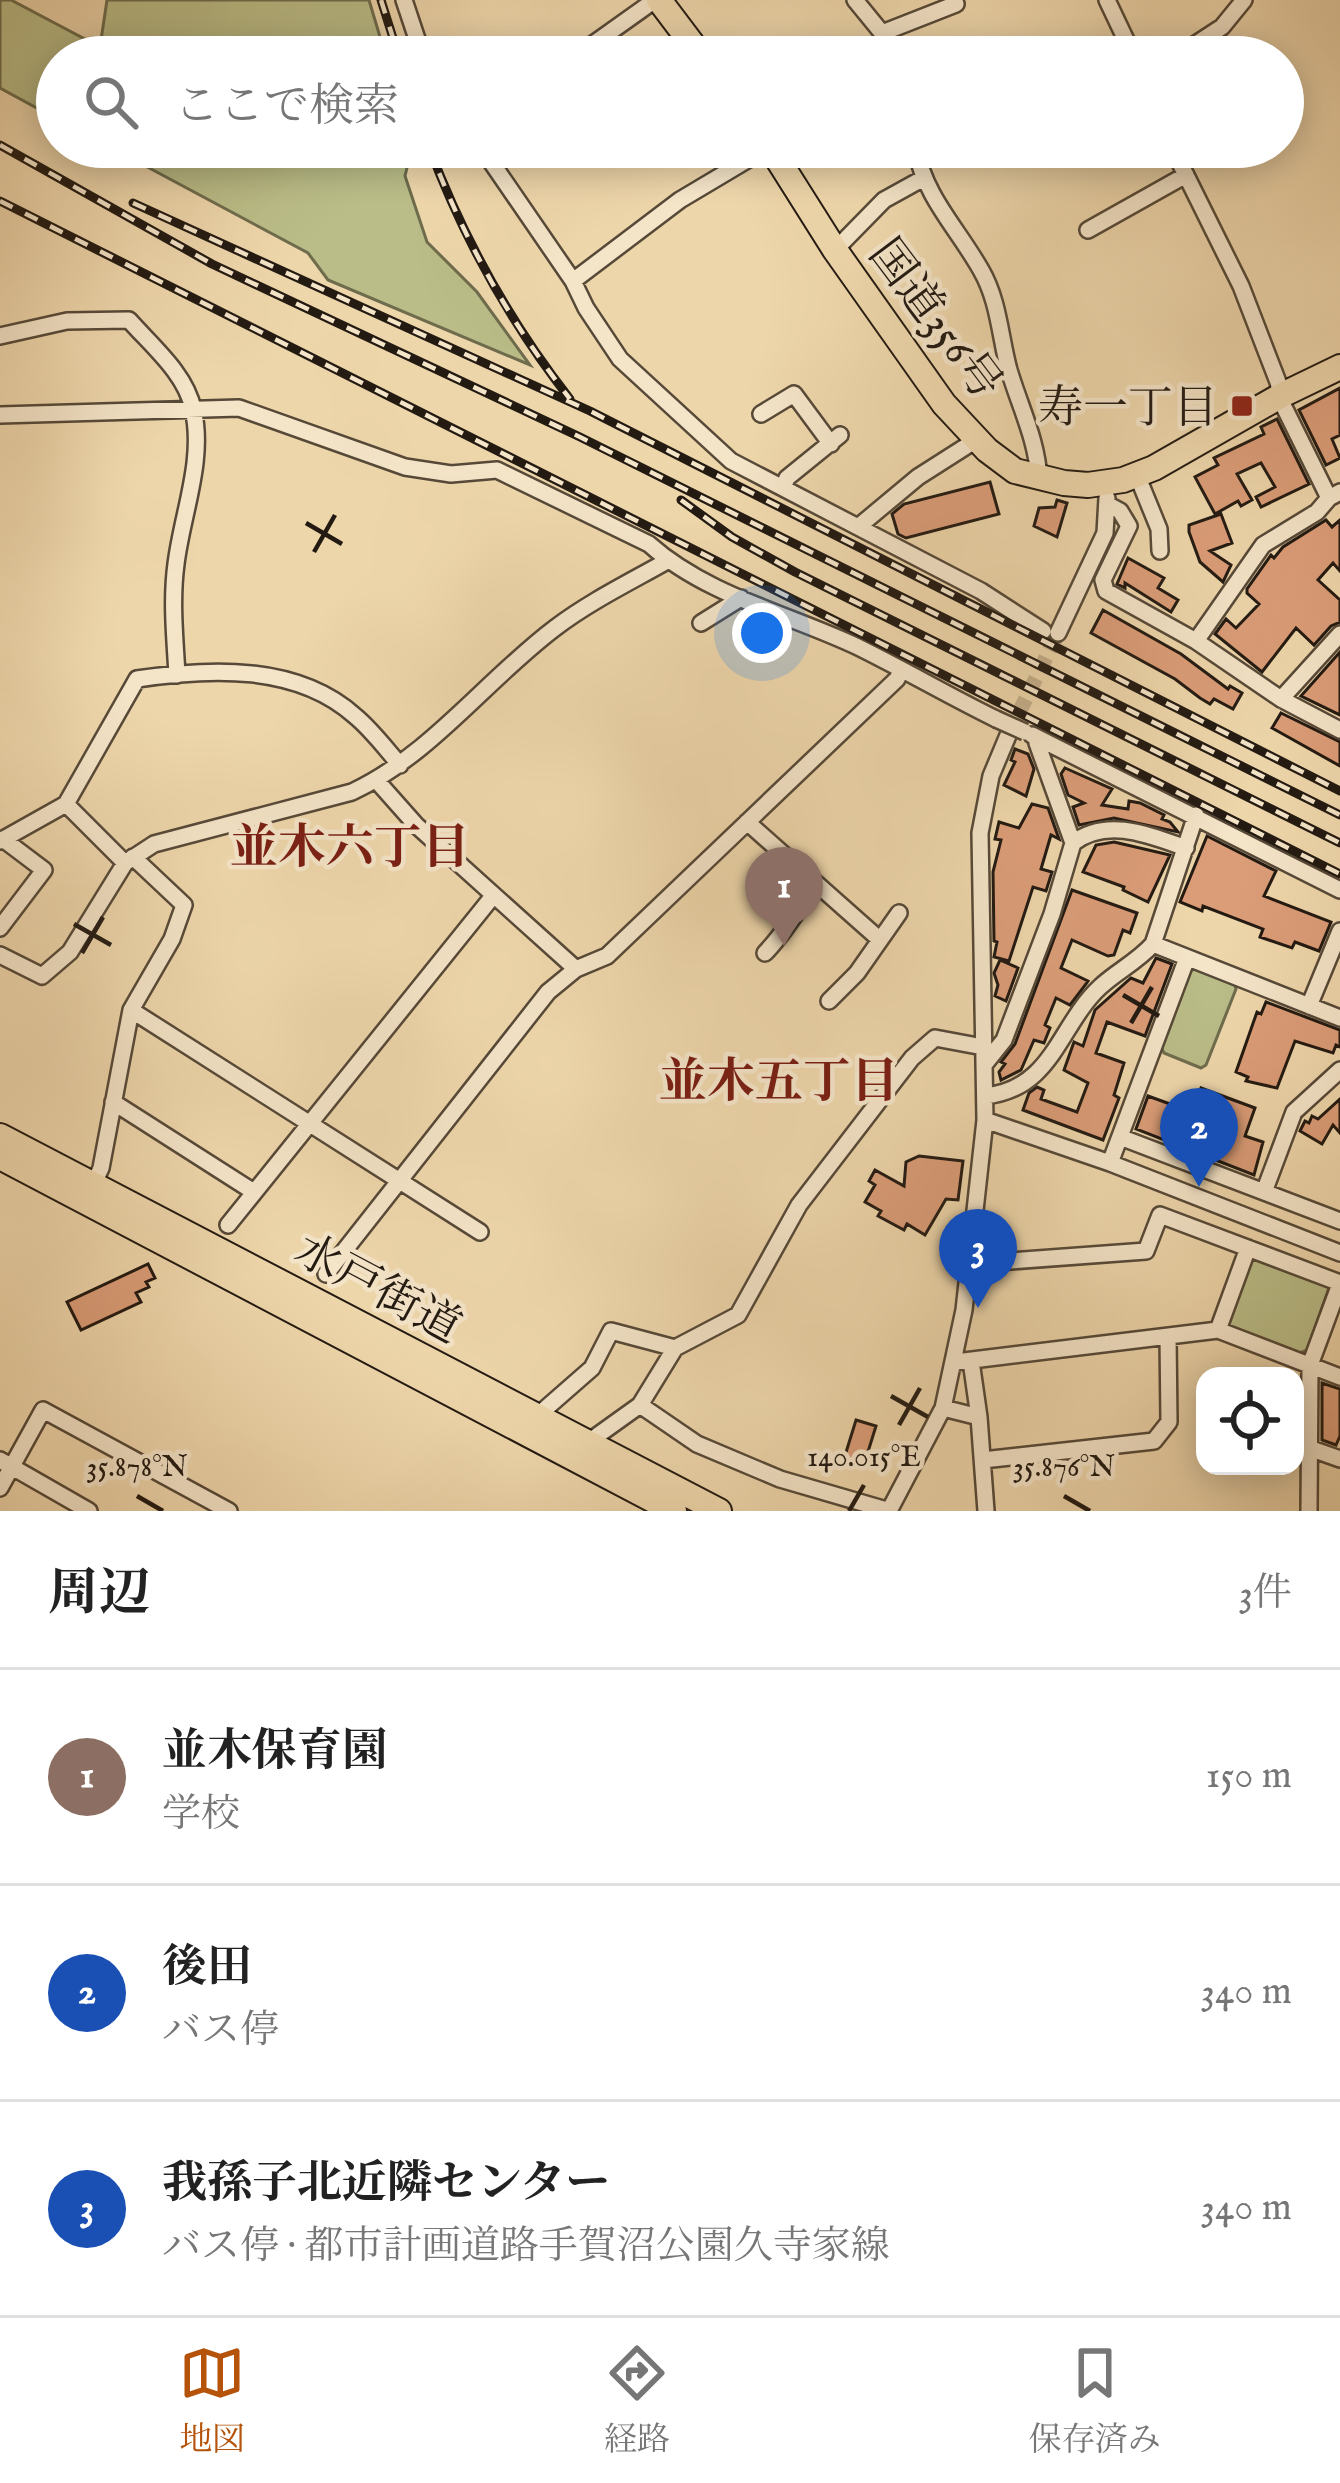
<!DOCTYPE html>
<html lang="ja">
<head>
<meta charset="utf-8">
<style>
	body { margin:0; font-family:"IM FELL English","Noto Serif JP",serif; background:#f6f6f6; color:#222 }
	.controls { position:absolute; right:36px; bottom:36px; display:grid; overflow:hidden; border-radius:24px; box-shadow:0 6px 30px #0003 }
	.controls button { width:108px; height:108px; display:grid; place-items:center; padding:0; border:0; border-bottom:3px solid #e0e0e0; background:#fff; color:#222; font:60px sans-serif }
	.you { position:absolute; left:762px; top:633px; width:42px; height:42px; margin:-30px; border:9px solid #fff; border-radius:50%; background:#1a73e8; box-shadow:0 0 0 18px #1a73e833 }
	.badge { display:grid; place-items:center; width:78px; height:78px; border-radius:50%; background:#b45309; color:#fff; font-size:39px; font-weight:700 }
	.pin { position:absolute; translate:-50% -99px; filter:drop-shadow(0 3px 6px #0008) }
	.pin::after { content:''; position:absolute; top:63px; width:42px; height:36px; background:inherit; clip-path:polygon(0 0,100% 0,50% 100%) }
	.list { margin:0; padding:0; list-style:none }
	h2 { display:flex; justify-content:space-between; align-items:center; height:156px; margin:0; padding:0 48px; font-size:51px }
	h2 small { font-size:39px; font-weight:400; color:#767676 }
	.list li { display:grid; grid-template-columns:78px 1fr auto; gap:36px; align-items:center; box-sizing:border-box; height:216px; padding:0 48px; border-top:3px solid #e0e0e0 }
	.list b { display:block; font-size:45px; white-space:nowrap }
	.list p { margin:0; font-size:39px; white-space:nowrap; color:#767676 }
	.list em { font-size:39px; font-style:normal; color:#767676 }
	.icon { flex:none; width:66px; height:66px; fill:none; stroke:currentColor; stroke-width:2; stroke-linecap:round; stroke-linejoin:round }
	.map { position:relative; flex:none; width:1340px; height:1511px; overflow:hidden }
	.search { position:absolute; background:#fff; box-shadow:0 6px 30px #0003; left:36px; right:36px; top:36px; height:132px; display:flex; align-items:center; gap:30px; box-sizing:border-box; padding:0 42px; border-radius:66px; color:#767676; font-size:45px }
	.sheet { height:804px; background:#fff }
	nav { display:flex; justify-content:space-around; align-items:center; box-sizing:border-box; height:168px; border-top:3px solid #e0e0e0; background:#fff; font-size:33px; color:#767676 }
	nav a { display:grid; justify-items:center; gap:6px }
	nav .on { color:#b45309 }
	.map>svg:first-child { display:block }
</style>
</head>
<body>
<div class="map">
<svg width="1340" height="1511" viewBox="0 0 1340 1511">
	<rect width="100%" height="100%" fill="#eed6ab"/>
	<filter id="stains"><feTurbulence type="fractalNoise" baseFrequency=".00167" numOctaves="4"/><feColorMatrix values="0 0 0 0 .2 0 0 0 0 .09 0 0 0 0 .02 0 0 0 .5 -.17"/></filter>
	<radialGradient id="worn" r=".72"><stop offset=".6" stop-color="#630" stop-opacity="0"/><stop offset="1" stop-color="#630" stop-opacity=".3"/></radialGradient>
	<path fill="#babd88" stroke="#6e6c4d" stroke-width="3" d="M0 0H11L100 47 107 0H369L386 57H57V119L0 88Z
		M110 147H412L405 176 427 242 477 292 530 365 328 280 308 253Z
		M1197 968 1234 982 1236 989 1206 1065 1201 1068 1164 1053 1160 1045 1189 971Z
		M1253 1254 1330 1285 1307 1350 1300 1353 1230 1327 1227 1319Z"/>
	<path fill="#db9d78" stroke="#231a12" stroke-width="3" d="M1340 388V435L1332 439 1340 458 1326 465 1299 410Z
		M1277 419 1309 484 1261 507 1256 497 1275 487 1261 463 1237 474 1252 500 1241 506 1238 501 1215 514 1195 477 1218 465 1214 458 1264 434 1261 427Z
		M990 482 999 514 906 538 898 534 892 514 904 504Z
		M1057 500 1067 503 1057 537 1034 526 1039 508 1055 507Z
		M1221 514 1232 543 1210 551 1231 565 1223 582 1200 562 1189 532V525Z
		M1326 520 1332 527 1340 520V571L1333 563 1318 580 1340 600V622L1331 626 1314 645 1296 628 1262 672 1215 634 1226 619 1236 628 1259 604 1247 593V589L1271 555 1274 558 1283 547Z
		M1128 558 1164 578 1158 588 1178 600 1171 612 1125 583V588L1117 584Z
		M1103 610 1181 654 1228 689 1230 686 1242 693 1233 709 1214 699 1210 704 1200 698 1175 679 1091 633Z
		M1340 652V715L1301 696Z
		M1281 713 1340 742V766L1272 728Z
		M1015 749 1028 754 1034 769 1026 796 1004 785 1015 762 1011 760Z
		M1065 768 1112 789 1102 805 1128 809 1129 801 1140 803 1164 815 1162 819 1170 822 1178 832 1114 818 1079 825 1073 807 1084 803 1068 795 1061 774Z
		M1032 804 1048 808 1059 839 1051 835 1041 869 1052 872 1046 891 1033 887 1009 961 994 957 997 942 994 941 993 872 1001 840 995 839 999 822 1019 828Z
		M1207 836 1276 871 1264 896 1331 922 1319 951 1295 942 1292 948 1260 937 1263 929 1203 906 1202 911 1180 902Z
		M1114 842 1170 855 1148 902 1123 890 1124 887 1083 872 1096 845Z
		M1072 890 1137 913 1130 933 1123 930 1114 955 1108 956 1072 940 1061 968 1088 981 1086 984 1070 1005 1056 998 1045 1025 1050 1028 1044 1043 1034 1040 1021 1070 1001 1080 999 1072 1005 1064 1001 1062 1015 1044Z
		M1156 958 1172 964 1145 1036 1107 1022 1096 1053 1124 1063 1114 1095 1119 1098 1103 1140 1023 1110 1029 1093 1037 1087 1044 1090 1041 1099 1077 1112 1088 1083 1064 1070 1074 1042 1083 1046 1095 1010 1131 978 1143 983Z
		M1000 960 1018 968 1006 1001 995 996 998 985 994 973Z
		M1266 1002 1340 1030V1047L1336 1045 1333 1053 1295 1041 1277 1088 1246 1081 1248 1077 1236 1072 1257 1012 1261 1014Z
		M1201 1088 1255 1108 1245 1136 1263 1142 1254 1175 1136 1129 1148 1096 1192 1112Z
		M1340 1099V1133L1333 1125 1322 1144 1300 1131 1305 1121 1309 1123 1312 1116 1318 1119Z
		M919 1156 963 1161 958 1200 946 1199 925 1235 907 1224 904 1230 878 1216 881 1211 865 1202 875 1185 869 1181 875 1170 904 1186 906 1162Z
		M148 1264 155 1278 146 1282 149 1287 136 1293 141 1302 81 1330 67 1302Z
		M1322 1383 1340 1389V1436L1336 1445 1322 1440Z
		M856 1420 876 1426 863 1468 843 1462Z"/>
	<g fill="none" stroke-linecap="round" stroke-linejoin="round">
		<path stroke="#c5b08c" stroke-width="15" stroke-dasharray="15 8" stroke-linecap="butt" d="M1009 733 1058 633"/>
		<g stroke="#564938" stroke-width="20">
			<path id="minor" d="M404 0 423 57
				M855 0 882 33 892 57
				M1107 0 1134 57
				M882 33 956 4
				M575 57 655 0
				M1176 57 1222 27 1244 0
				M481 147 573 281 586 308 620 359 731 461 981 591 1043 631
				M915 147C926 199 956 226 981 270 999 301 1000 337 1009 370 1020 407 1037 440 1039 479
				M1172 147 1241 286 1278 382 1283 405 1329 498 1340 492
				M1088 230 1186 175
				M835 250 884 200 922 179
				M573 281 680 200 769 147
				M0 336 67 321 129 320C152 346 186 374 193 409 205 460 182 514 176 564 171 601 175 638 177 675
				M761 414 794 394 831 444
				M0 415 239 408 405 467 451 474 497 470 649 544C706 595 788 614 856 646 903 669 949 696 996 719
				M1137 475 1159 529 1160 551
				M783 488 787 478 840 435
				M1107 504 1120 511 1129 526 1103 580 1106 591 1196 641 1281 699 1340 730
				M858 527 918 477 976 440
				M701 623 741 598
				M1058 633 1105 533 1107 498
				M1196 641 1263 545 1317 512 1329 498
				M1281 699 1340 634
				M1032 735 1340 890
				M377 781 416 825 576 969
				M66 804 125 863
				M747 822 879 939
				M0 841 66 804 137 679C210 668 297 664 355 716 372 730 386 749 400 765
				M1073 843C1107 817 1149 835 1186 848
				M0 928 44 870 3 839
				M1153 944 1340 1018
				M765 953C786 932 797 908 817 886
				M0 955 42 976 70 952 125 863 154 844 352 792C431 755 486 680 555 628 589 602 630 582 667 561
				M829 1001 857 973 899 913
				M1309 1006 1340 931
				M131 1010 480 1232
				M984 1065 1004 1040 1052 914 1073 843 1037 743 1039 739
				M985 1096C1053 1089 1059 1025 1100 987 1117 971 1137 962 1153 944L1196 815
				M113 1102 254 1192
				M985 1120 1110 1163 1340 1253
				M1120 1137 1340 1221
				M1110 1163 1187 958
				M92 1188 101 1168 131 1010 172 939 184 905 133 857
				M1264 1192 1294 1112 1340 1070
				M228 1225 493 896
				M970 1264 1146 1251 1160 1215 1340 1283
				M326 1274 548 992 576 969 607 956 897 679 901 670
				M1218 1330 1340 1377
				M971 1361 979 1417
				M956 1362 1218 1330 1248 1248
				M640 1405 697 1444 780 1479 890 1511
				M943 1408 979 1417 986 1511
				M536 1417 592 1368 611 1331 675 1348
				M587 1443 640 1405 675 1348 738 1315 799 1205 912 1058 935 1038 983 1047
				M1309 1448 1340 1459
				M0 1460 89 1511
				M983 1460 1154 1441 1169 1422 1168 1336
				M0 1488 43 1410 229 1511
				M889 1511 943 1408 964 1310 985 1120 980 833 991 776 1009 733
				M1309 1511 1310 1365 1340 1284"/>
		</g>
		<g stroke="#231a12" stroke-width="28">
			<path id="highway" d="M659 0 702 57
				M770 147 835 250 944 404 987 450 1015 471 1064 483 1088 485 1123 480 1154 468 1282 395 1340 367
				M0 1136 719 1511
				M0 1157 674 1511"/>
		</g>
		<use href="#minor" stroke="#f4e4c8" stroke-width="15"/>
		<use href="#highway" stroke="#eed6ab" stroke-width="24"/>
		<g stroke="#231a12" stroke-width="9">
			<path id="rail" d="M381 0 399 57
				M0 145 212 264 580 437 1340 815
				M429 147C464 240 509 321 570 399
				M0 201 1340 874
				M133 203 590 411 1340 791
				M681 500 732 537 795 572 1340 843"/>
		</g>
		<use href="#rail" stroke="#f4e4c8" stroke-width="4.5" stroke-dasharray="14" stroke-linecap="butt"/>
		<g stroke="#564938" stroke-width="20" stroke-linecap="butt">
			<path id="minor-bridge" d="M996 719 1025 732"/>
		</g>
		<use href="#minor-bridge" stroke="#f4e4c8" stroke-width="15"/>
	</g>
	<path fill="none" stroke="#231a12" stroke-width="4.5" d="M306 523 342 544M314 552 335 515M74 924 111 945M82 953 103 917M1123 995 1159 1016M1131 1023 1152 987M891 1396 928 1417M899 1425 920 1388M137 1496 163 1511M1064 1496 1090 1511M849 1511 864 1485"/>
	<rect fill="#8f2418" stroke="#f4e4c8" stroke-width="4.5" x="1230" y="394" width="24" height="24" rx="6"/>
	<g text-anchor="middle" stroke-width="9" stroke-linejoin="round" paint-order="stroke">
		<g font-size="45" fill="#231a12" stroke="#f4e4c8">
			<text transform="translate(937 318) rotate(53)" y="16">国道356号</text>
			<text transform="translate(379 1287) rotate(28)" y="16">水戸街道</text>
		</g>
		<g font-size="45" fill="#231a12" stroke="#f4e4c8" text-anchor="end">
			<text x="1218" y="422">寿一丁目</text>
		</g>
		<g font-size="48" font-weight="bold" fill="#7a1f14" stroke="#f4e4c8">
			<text x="350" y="863">並木六丁目</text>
			<text x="779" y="1097">並木五丁目</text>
		</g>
	</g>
	<g font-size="30" text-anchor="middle" fill="#231a12" stroke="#f4e4c8" stroke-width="9" stroke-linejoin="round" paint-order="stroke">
		<text x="864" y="1466">140.015°E</text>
		<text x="137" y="1476">35.878°N</text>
		<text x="1064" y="1476">35.876°N</text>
	</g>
	<rect width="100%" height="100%" filter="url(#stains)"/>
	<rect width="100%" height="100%" fill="url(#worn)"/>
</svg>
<div class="controls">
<button><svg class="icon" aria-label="locate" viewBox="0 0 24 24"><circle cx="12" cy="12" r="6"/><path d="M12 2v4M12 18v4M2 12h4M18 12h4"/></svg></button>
</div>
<div class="you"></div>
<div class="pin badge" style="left:784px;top:946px;background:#8d6e63">1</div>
<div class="pin badge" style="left:1199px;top:1187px;background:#1a4fb4">2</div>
<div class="pin badge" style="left:978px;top:1308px;background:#1a4fb4">3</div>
<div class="search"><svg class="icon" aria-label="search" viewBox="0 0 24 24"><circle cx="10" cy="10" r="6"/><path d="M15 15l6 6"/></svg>ここで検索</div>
</div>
<section class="sheet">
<h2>周辺<small>3件</small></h2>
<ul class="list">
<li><span class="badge" style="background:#8d6e63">1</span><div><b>並木保育園</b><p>学校</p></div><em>150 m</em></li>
<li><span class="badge" style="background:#1a4fb4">2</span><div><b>後田</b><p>バス停</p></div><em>340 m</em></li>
<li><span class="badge" style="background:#1a4fb4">3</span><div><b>我孫子北近隣センター</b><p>バス停 · 都市計画道路手賀沼公園久寺家線</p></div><em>340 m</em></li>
</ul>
</section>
<nav>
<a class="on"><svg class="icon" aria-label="map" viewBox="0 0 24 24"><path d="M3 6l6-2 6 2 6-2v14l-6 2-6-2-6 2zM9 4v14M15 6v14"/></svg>地図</a>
<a><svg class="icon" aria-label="directions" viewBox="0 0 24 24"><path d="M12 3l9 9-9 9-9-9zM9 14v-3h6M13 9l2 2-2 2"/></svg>経路</a>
<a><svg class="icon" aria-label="saved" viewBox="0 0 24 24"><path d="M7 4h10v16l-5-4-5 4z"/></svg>保存済み</a>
</nav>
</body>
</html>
